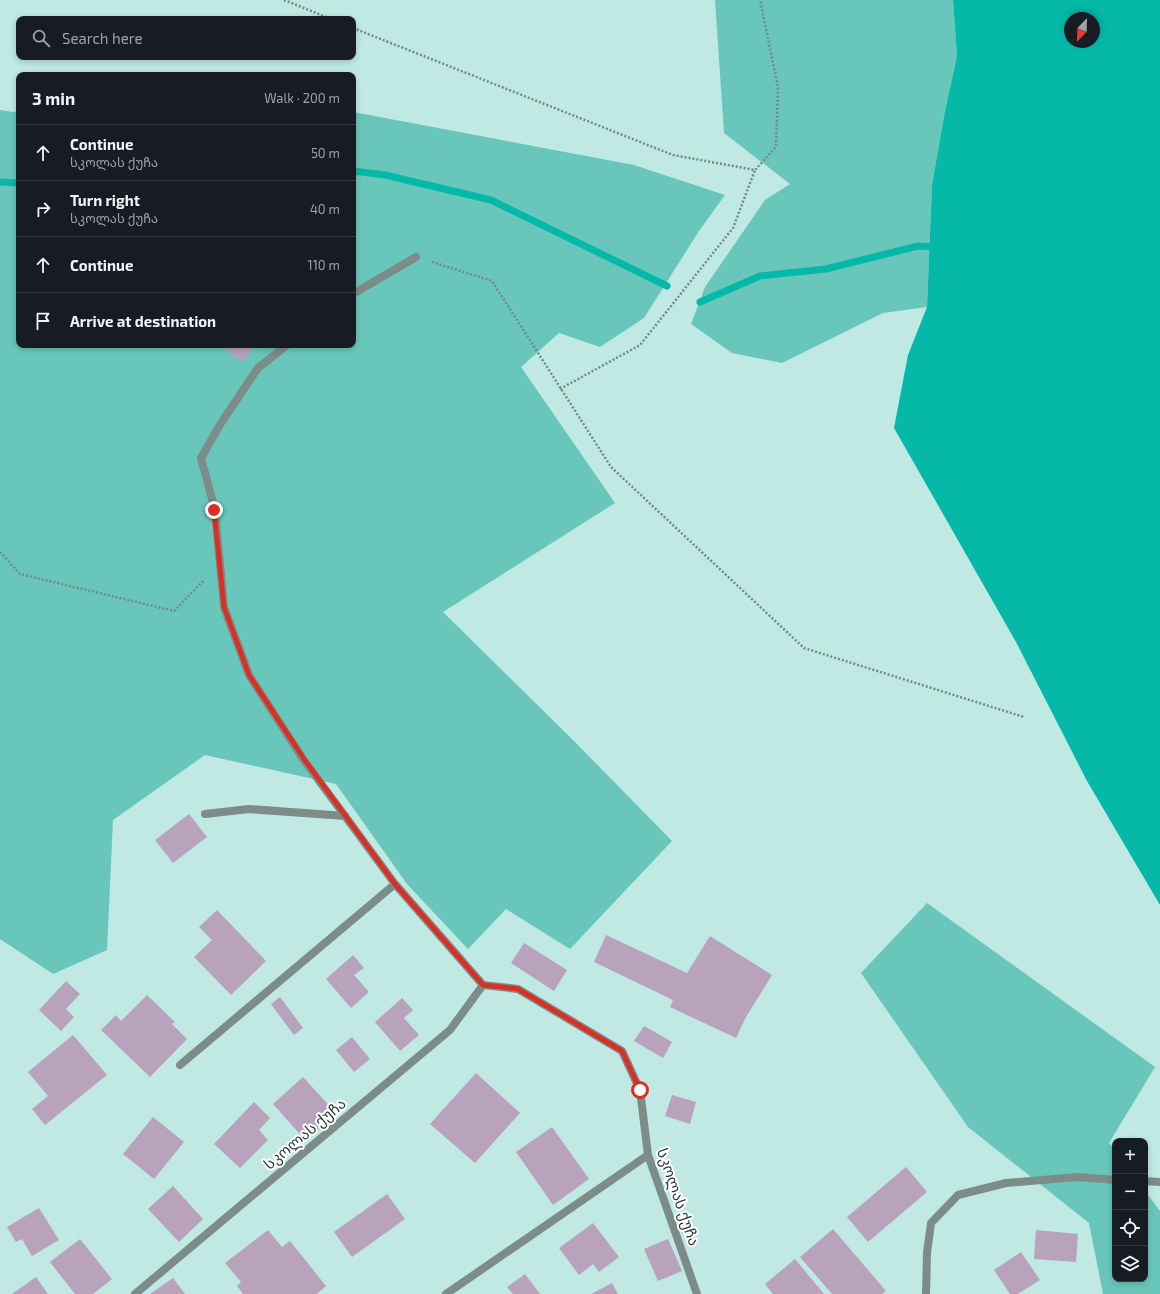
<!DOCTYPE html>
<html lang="en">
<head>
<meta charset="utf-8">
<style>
	body { margin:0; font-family:"Exo 2","Noto Sans Georgian",sans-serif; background:#242831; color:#f1f3f6 }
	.controls { position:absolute; right:12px; bottom:12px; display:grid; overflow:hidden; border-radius:8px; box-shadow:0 2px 6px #0003 }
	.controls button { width:36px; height:36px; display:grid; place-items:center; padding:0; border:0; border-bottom:1px solid #363941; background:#171b24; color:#f1f3f6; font:20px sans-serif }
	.compass { position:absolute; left:1064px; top:12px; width:36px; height:36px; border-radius:50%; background:#171b24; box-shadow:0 2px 6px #0003; rotate:203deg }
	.stop { position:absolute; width:12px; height:12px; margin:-9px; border:3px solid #d93025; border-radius:50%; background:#fff }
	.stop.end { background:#d93025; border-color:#fff; box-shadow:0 1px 4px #0008 }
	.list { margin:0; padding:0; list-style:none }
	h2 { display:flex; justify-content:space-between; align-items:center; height:52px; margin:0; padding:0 16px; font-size:17px }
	h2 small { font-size:13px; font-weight:400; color:#9ea1a6 }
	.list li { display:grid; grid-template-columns:26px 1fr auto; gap:12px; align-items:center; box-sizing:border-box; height:56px; padding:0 16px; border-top:1px solid #363941 }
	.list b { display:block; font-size:15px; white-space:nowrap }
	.list p { margin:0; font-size:13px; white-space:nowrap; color:#9ea1a6 }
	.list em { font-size:13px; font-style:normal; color:#9ea1a6 }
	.icon { flex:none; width:22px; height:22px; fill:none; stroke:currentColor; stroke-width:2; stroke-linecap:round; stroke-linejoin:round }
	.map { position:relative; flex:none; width:1160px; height:1294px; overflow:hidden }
	.search { position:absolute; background:#171b24; box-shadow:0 2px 6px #0003; left:16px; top:16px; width:340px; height:44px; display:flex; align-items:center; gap:10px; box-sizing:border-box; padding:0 14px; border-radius:8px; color:#9ea1a6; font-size:15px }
	.panel { position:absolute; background:#171b24; box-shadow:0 2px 6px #0003; left:16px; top:72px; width:340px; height:276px; border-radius:8px }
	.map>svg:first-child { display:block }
</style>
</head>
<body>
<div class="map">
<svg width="1160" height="1294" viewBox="0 0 1160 1294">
	<rect width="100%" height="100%" fill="#bfe9e2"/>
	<path fill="#68c7ba" d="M715 0H953L957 56 945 111 932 185 927 307 883 313 782 363 732 353 691 324 705 287 765 200 790 184 724 133Z
		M0 110 13 112 19 111V345H353V112L634 165 725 195 699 231 644 318 600 347 559 333 521 367 615 503 443 612 573 740 672 841 570 949 506 909 468 949 407 884 336 784 205 755 113 820 107 950 53 974 0 939Z
		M927 903 1155 1067 1109 1143 1115 1150V1279H1145V1191L1160 1211V1294H1103L1089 1223 968 1127 861 973Z"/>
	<path fill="#05b8a7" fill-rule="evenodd" d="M953 0H1160V905L1087 781 1016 642 894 428 908 355 927 307 932 185 945 111 957 56ZM1070 18H1094V42H1070Z"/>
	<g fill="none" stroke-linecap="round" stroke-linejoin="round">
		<path stroke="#05b8a7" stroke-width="7" d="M353 171 385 175 491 200 667 286
			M0 182 19 183
			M700 302 760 276 826 269 918 246 937 247"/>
	</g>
	<path fill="#b9a2bb" d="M219 345H255L242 362Z
		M189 814 207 837 173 863 155 840Z
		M217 910 266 961 231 995 194 957 212 940 199 927Z
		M606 935 687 973 710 936 772 975 746 1017 736 1038 670 1007 673 1000 594 962Z
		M524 943 567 970 554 991 511 963Z
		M353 955 364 968 354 975 369 992 351 1008 326 979Z
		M66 981 80 994 66 1009 74 1017 61 1031 39 1010Z
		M147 995 175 1022 172 1024 187 1039 150 1077 101 1030 116 1015 121 1021Z
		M280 997 303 1028 294 1035 271 1004Z
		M402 998 413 1010 404 1018 419 1035 400 1051 375 1022Z
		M644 1026 672 1042 663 1058 634 1041Z
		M73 1035 107 1075 45 1125 32 1109 48 1096 28 1072Z
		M352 1037 370 1059 354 1072 336 1050Z
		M476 1073 520 1113 475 1163 430 1124Z
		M303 1077 336 1113 306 1141 273 1104Z
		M672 1095 696 1102 690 1124 665 1116Z
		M254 1102 270 1118 259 1130 268 1140 240 1168 214 1144Z
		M153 1117 184 1142 154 1179 123 1154Z
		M552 1127 589 1179 553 1205 516 1152Z
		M906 1167 927 1192 868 1242 847 1217Z
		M173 1186 203 1219 179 1242 148 1209Z
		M387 1194 405 1219 352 1257 334 1232Z
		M39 1208 59 1240 32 1256 22 1239 16 1242 7 1227Z
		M593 1223 619 1257 599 1272 593 1264 579 1275 559 1248Z
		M833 1229 886 1291 882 1294H832L800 1257Z
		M268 1230 282 1247 290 1241 326 1286 317 1294H243L237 1286 241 1282 225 1263Z
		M1036 1230 1078 1234 1076 1262 1034 1259Z
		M80 1239 112 1279 93 1294H75L50 1262Z
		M668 1239 682 1271 658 1281 644 1249Z
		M1021 1252 1040 1280 1018 1294H1010L994 1270Z
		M795 1259 824 1294H773L765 1284Z
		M525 1274 540 1294H513L507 1287Z
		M36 1277 48 1294H12Z
		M173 1278 185 1294H150Z
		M612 1283 618 1294H591Z"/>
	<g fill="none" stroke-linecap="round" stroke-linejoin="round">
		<path stroke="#708c87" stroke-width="2.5" stroke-dasharray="2 2" stroke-linecap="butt" d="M284 0 331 19
			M353 28 673 155 755 170 776 147 778 87 760 0
			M432 262 492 281 611 467 804 648 1024 717
			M560 389 640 345 733 228 755 170
			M0 552 20 574 174 611 204 580"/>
		<path stroke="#7c8c89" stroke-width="8" d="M205 814 249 809 345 816
			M1145 1181 1160 1182
			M927 1253 931 1223 958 1195 1006 1183 1077 1177 1115 1180"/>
		<path stroke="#7c8c89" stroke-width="8" d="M353 294 416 257
			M287 345 258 368 221 423 201 458 215 510 224 607 249 675 303 759 395 884 483 985 518 989 622 1051 640 1090 648 1155 697 1294
			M180 1065 395 884
			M135 1294 450 1030 483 985
			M446 1294 648 1155
			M926 1294 927 1253"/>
	</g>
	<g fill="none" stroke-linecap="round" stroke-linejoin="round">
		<path stroke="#d93025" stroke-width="5" d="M214 510 224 607 249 675 304 759 395 884 483 985 518 989 622 1051 640 1090"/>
	</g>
	<g text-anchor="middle" stroke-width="4" stroke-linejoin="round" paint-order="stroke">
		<g font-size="15" fill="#2b3b39" stroke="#fff">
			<text transform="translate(305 1134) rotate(-40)" y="5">სკოლას ქუჩა</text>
			<text transform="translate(678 1197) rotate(71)" y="5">სკოლას ქუჩა</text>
		</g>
	</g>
</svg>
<div class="controls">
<button>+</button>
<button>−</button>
<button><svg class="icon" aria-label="locate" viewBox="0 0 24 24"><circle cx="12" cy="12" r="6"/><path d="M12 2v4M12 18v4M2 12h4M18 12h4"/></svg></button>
<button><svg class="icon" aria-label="layers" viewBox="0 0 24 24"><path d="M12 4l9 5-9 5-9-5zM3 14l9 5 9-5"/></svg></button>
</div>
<svg class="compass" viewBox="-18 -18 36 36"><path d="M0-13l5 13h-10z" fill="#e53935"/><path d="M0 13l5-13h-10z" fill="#9ea1a6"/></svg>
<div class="stop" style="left:640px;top:1090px"></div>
<div class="stop end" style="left:214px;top:510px"></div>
<div class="search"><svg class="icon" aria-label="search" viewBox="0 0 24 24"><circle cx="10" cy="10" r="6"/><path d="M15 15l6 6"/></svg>Search here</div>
<section class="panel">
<h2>3 min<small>Walk · 200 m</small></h2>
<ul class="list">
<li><svg class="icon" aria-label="ahead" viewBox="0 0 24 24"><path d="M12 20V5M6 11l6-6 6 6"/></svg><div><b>Continue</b><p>სკოლას ქუჩა</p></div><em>50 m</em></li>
<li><svg class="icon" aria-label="right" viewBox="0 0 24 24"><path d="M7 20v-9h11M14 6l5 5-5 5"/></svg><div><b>Turn right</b><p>სკოლას ქუჩა</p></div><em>40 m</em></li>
<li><svg class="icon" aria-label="ahead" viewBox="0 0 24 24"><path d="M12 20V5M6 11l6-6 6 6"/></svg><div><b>Continue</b></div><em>110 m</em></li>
<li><svg class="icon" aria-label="arrive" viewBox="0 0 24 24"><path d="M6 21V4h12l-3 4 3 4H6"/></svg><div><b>Arrive at destination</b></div></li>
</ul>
</section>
</div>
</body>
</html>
